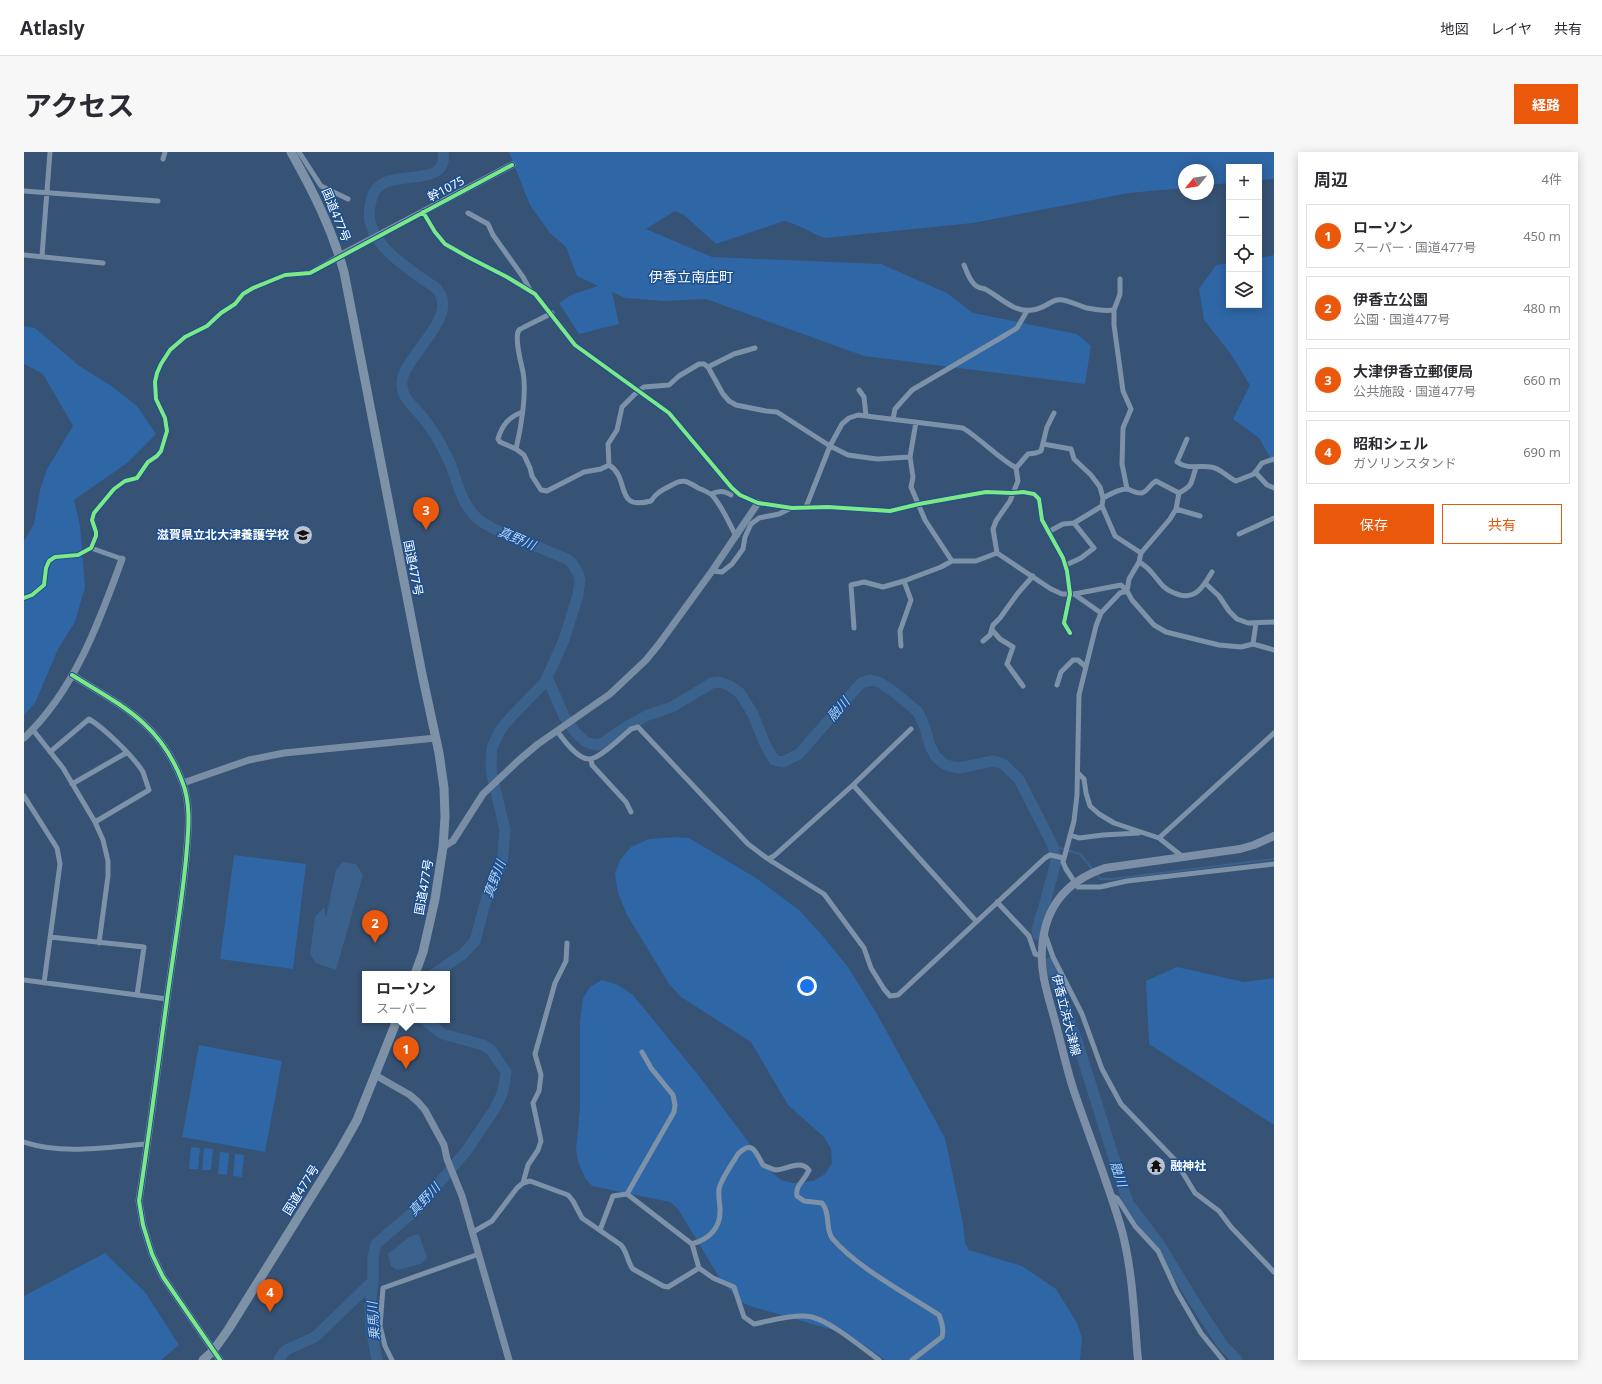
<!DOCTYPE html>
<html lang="ja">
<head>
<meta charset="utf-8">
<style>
	body { margin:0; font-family:"Noto Sans","Noto Sans JP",sans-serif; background:#f7f7f7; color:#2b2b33 }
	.controls { position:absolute; right:12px; top:12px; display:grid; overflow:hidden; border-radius:0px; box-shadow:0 2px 10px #0003 }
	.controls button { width:36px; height:36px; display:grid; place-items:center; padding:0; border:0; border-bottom:1px solid #e1e1e2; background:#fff; color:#2b2b33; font:20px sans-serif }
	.compass { position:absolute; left:1154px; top:12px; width:36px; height:36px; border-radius:50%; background:#fff; box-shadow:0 2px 10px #0003; rotate:240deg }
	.you { position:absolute; left:783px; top:834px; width:14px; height:14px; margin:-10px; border:3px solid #fff; border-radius:50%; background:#1a73e8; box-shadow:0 0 0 6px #1a73e833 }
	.badge { display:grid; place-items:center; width:26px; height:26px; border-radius:50%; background:#ea580c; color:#fff; font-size:13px; font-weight:700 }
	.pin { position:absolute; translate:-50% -33px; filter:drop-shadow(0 1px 2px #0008) }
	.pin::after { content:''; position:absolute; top:21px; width:14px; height:12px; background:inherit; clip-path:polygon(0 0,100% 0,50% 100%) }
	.popup { position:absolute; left:338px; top:819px; width:88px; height:52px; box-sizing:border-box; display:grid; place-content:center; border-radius:0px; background:#fff; filter:drop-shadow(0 1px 3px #0005); font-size:13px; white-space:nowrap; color:#7c7c81 }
	.popup b { font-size:15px; color:#2b2b33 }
	.popup::after { content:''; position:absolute; left:50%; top:100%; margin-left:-8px; border:8px solid transparent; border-top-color:#fff }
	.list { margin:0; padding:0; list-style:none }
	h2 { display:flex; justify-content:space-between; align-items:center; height:52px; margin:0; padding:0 16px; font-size:17px }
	h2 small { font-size:13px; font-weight:400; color:#7c7c81 }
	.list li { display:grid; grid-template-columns:26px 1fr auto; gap:12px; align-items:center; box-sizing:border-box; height:64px; margin:0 8px 8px; padding:0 8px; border:1px solid #e1e1e2; border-radius:0px }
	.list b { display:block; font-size:15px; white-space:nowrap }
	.list p { margin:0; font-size:13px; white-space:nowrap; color:#7c7c81 }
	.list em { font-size:13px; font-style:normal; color:#7c7c81 }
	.actions { display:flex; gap:8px; padding:12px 16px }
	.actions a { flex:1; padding:9px 0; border:1px solid #ea580c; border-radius:0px; text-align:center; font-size:14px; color:#ea580c }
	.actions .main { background:#ea580c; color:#fff }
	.icon { flex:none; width:22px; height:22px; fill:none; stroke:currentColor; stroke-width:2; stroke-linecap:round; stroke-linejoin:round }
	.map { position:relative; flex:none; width:1250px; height:1208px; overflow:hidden; border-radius:0px }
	header { display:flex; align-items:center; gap:24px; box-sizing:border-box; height:56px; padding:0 20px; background:#fff; border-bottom:1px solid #e1e1e2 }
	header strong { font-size:19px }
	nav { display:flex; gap:22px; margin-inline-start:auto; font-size:14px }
	.intro { display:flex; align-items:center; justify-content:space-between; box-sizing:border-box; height:96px; padding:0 24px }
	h1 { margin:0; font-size:28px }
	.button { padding:10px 18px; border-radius:0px; background:#ea580c; color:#fff; font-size:14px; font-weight:700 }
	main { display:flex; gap:24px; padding:0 24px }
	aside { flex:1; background:#fff; border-radius:0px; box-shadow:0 2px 10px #0003 }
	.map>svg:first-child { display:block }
</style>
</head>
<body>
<header>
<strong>Atlasly</strong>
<nav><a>地図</a><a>レイヤ</a><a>共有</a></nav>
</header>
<div class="intro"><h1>アクセス</h1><a class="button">経路</a></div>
<main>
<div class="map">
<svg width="1250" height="1208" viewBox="0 0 1250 1208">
	<rect width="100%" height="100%" fill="#365274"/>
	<path fill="#2f66a5" d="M485 0H1250V27L1235 28V15H1205V31L1184 33V18H1160V36L1105 41 949 71 801 86C786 81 775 72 760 69L692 92 660 63 651 59 622 77 688 105 857 112 923 141 949 161 1053 182 1067 194 1061 232 840 204 682 147 640 149 601 146 588 140 595 172 555 182 535 151 547 143 574 134 553 124 542 95 526 81 506 53Z
		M1250 103V312L1235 286 1209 267 1226 233 1206 201 1180 168 1175 137 1192 113 1205 111V153H1235V106Z
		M0 174 11 176 54 213 86 233 113 254 132 282 103 311 50 348 56 374 61 435 51 470 34 497 11 551 0 563V389L10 372 16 338 23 317 49 274 19 222 0 212Z
		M651 685 665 686 732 726 775 758 797 782 824 815 853 862 921 986 939 1071 941 1091 945 1098 998 1114 1032 1137 1053 1171 1058 1186 1056 1208H861L840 1193 809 1178 726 1154 715 1149 695 1125 654 1057 646 1050 568 1034 561 1026 554 1009 552 998 556 956V869L559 846 566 835 578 828 594 833 609 843 675 924 746 1019 757 1028 769 1031 789 1029 801 1022 808 1011 807 997 800 985 764 953 727 890 657 845 645 832 603 763 594 741 591 722 596 708 607 695 625 687Z
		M210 703 282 712 269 817 196 807Z
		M1153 815 1220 830 1250 826V973L1125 892 1122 829Z
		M175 893 258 909 241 1000 158 985Z
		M167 995 176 996 174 1017H165Z
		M180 996 189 997 187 1018H178Z
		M196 1000 205 1001 203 1023 194 1022Z
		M211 1002 220 1003 218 1025 209 1024Z
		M81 1101 121 1140 155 1193 137 1208H0V1144Z"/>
	<path fill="#3b618d" d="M319 710 332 712 339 723 312 818 292 811 286 802 291 765 300 755 302 765 312 718Z
		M395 1082 403 1106 397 1112 374 1118 367 1114 364 1102 385 1085Z"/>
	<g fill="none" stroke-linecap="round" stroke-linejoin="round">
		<path stroke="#3b618d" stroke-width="2" d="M1029 694 1056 702 1070 719
			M1073 722 1076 727H1088L1250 707"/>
		<path stroke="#3b618d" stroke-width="11" d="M523 525 540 564 552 581 562 590 572 593 577 592 602 575 624 563 648 555 688 531 696 530 706 534 716 541 729 562 740 590 750 608 759 610 775 602 837 531 846 528 855 530 870 540 894 560 900 573 906 594 912 605 919 611 925 614 935 616 969 609 979 612 995 627 1029 694 1032 709 1021 751 1013 777 1014 783
			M1026 811 1055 895 1104 1051 1134 1090 1173 1154 1198 1192 1213 1208
			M410 822 439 802 451 789 465 737 478 712 481 678 468 623 467 613 468 596 475 580 487 565 521 530 540 488 554 443 556 428 554 421 548 411 543 407C526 400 509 393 492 386 480 381 464 376 454 367 437 352 434 331 426 311 422 302 417 293 412 284 408 279 404 272 400 267 391 255 376 246 378 229 382 201 438 164 412 136 386 118 339 91 346 54 348 45 349 38 357 33 373 19 425 35 419 0
			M255 1208 260 1200 264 1197 291 1185 349 1129
			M353 1208 347 1176 346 1155 349 1129V1104L352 1092 394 1056 443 998 470 958 478 942 480 933 482 920 467 898 459 893 419 882 403 870V868"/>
		<path stroke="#7d92a8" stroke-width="5" d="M275 0 297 34 324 47
			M139 7 141 0
			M0 39 134 49
			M399 60 411 80 421 92 444 105 483 125 511 142 551 193 645 261 708 336 716 343 734 351 768 356 804 355 866 359 895 352 962 340 988 341 999 340 1010 342 1015 347 1018 368 1039 406 1043 419 1046 442 1040 471 1046 481
			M444 61 464 72 469 83 499 125 506 138
			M0 103 79 111
			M18 104 26 0
			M940 113C943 120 945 127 950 132 953 136 957 136 961 137 976 145 990 161 1008 158 1019 157 1025 150 1033 148 1041 146 1055 154 1063 156 1072 158 1081 159 1090 158
			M1096 127V142L1090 158V173L1099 239 1107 257 1099 276 1098 312 1103 337
			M684 215 710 202 731 196
			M835 238 840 245 842 264
			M498 260C485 265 478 273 474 287L476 290 492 297 500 303 506 316 508 324 517 338 523 339 560 320 577 317 585 313C607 326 589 359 627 349 632 341 638 338 646 334 659 326 663 329 674 336 679 338 684 340 688 343 698 354 705 371 712 384
			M869 267 871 257 888 238 985 181 993 176 1003 159
			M892 270 886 305 889 325 887 335 901 368 928 409
			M1163 287 1153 310C1164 318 1176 313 1187 315 1196 316 1203 325 1212 329L1230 322 1238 311 1250 307
			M1019 292 1047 297 1050 307 1067 323 1076 335 1079 346 1078 354 1091 384 1117 401
			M492 297C497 276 503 241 499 220 497 211 490 185 495 178 497 176 523 164 528 161
			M585 313 584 292 593 278 598 255 614 239 620 235 645 233 655 224 675 212H680L684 215 699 242 705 249 712 253 742 259 753 260 806 294 824 303 853 307 886 305
			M992 316 1004 302 1012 301 1017 299 1023 275 1030 261
			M1231 320 1243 333 1250 336
			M687 342C695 339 699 338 707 343
			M1079 346C1086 342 1095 337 1103 337 1108 338 1112 342 1118 341 1124 339 1126 332 1132 329L1155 341C1171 332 1166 331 1172 316
			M782 355 806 294 818 272 825 266 834 263 939 276C958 288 973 305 992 316L994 329 986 349 972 369 969 377 973 401
			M1152 357 1176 364
			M1024 380 1039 372 1050 371 1078 354
			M1215 382 1250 366
			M67 396 98 407
			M1115 410C1126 415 1131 426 1139 434 1144 439 1149 441 1156 443 1173 447 1180 433 1188 420
			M1042 413 1057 406 1070 396 1050 371
			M688 419 698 420 708 412 719 397 721 385 727 372 735 366 755 362 767 356
			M880 429 917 415 928 409H952L973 401 1027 437 1038 442H1050L1097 433 1103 439
			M1181 431 1195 444 1205 459 1213 467 1224 471 1250 470
			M1103 439 1105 427 1115 410 1117 401 1146 367 1152 357 1155 341
			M1050 442 1077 461
			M0 446 8 443 20 433 22 416 25 409 31 405 54 403 67 396 72 384V380L68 368 70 361 90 337 101 329 113 326 124 310 133 304 137 299 143 279 141 266 132 247 131 230 133 221 137 212 146 198 161 185 183 174 197 161 211 152 219 142 229 136 261 123 286 121 315 104
			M830 476 827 433 840 430 859 435 880 429 887 448 876 479 877 494
			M968 478 976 487 989 495 983 512 999 534
			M959 489 966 483 969 473 976 466 994 441 1009 424
			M1229 492 1232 471
			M1250 498 1229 492 1217 495 1195 493 1142 480 1130 473 1108 448 1103 439 1096 441 1077 461 1072 474 1055 543 1053 643 1050 669 1039 710 1042 717 1054 735H1076L1103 729 1250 712
			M1033 533 1037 520 1049 508H1054L1062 515
			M9 578 39 616 71 670 79 688 84 709V724L75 791
			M533 579C539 587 553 607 565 607 574 608 599 584 607 577L614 575 724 692 744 707 800 742 840 796 847 816 860 837 866 844 874 843 1021 706 1026 703 1040 706
			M26 600 65 567C80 576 110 605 119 620 121 626 123 632 125 638L71 670
			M567 607 568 613 602 650 607 660
			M1054 621 1060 627 1062 641 1066 654 1075 662 1090 671 1135 686 1159 705
			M48 632 102 601
			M829 633 952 769
			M0 644 33 696 36 712 20 831
			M1046 683 1055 686 1079 683 1115 681
			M1135 686 1250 581
			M744 707 750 704 829 633 887 577
			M973 750 1005 784 1011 802 1018 804
			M1021 782 1029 805 1058 862 1078 917 1097 952 1151 1008 1171 1041 1195 1059 1207 1075 1250 1120
			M26 785 120 795 113 843
			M0 828 143 847
			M0 990C39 1003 83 995 123 992
			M499 1031 504 1013 514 998 517 989 509 951 515 939 517 923 511 902 531 831 542 809 543 791
			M603 1042 650 960 651 953 649 943 627 916 618 900
			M1086 1043 1093 1046 1111 1074 1134 1099 1153 1140 1177 1181 1199 1208
			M576 1078 589 1044 603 1042 668 1092 675 1116 689 1126 710 1135 720 1165 730 1172C745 1169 773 1161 788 1165 809 1171 837 1195 855 1208
			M449 1080 468 1069 493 1036 499 1031 506 1029 544 1043 549 1049 558 1066 597 1093C604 1101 603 1110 609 1117L639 1134 644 1135 675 1116
			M668 1092C685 1087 697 1076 696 1057 696 1051 694 1044 695 1038 695 1030 710 1009 714 1002 729 987 732 1001 739 1013 743 1015 747 1017 752 1018 762 1018 776 1007 785 1018 781 1028 771 1033 773 1044L780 1049 798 1051C807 1062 801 1076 808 1086 832 1115 883 1142 915 1163 918 1171 920 1177 918 1185L888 1208
			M368 1208 361 1194 356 1174 359 1136 455 1102"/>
		<path stroke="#798da4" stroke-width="7" d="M315 104 488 13
			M48 523C98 554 136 571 158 629 168 653 164 682 162 707 158 749 151 791 145 833 135 905 126 977 115 1049L119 1073 128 1102 139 1125 196 1208
			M0 586C50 539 75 471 98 407
			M159 631 225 608 260 601 412 586
			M419 695 429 689 459 642 495 608 514 592 586 542 622 508 635 492 688 419 734 351
			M351 923 386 943 394 950 401 958 420 993 423 1007 438 1044 485 1208"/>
		<path stroke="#7d8ea7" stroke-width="8" d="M1114 1208C1110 1165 1109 1121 1098 1079 1085 1034 1067 989 1052 945 1043 920 1038 894 1031 869 1025 846 1016 822 1018 798 1020 755 1042 729 1081 716L1216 697 1230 693 1250 684"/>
		<path stroke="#7e92a7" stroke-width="9" d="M267 0C289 39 308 77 320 120L398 522 415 601 420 636 421 665 419 695 411 747 399 800 391 822
			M179 1208 189 1199 204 1178 315 1000 333 968 373 868"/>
		<g stroke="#1b4f8f" stroke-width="6">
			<path id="cycleway" d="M399 60 411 80 421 92 444 105 483 125 511 142 551 193 645 261 708 336 716 343 734 351 768 356 804 355 866 359 895 352 962 340 988 341 999 340 1010 342 1015 347 1018 368 1039 406 1043 419 1046 442 1040 471 1046 481
				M0 446 8 443 20 433 22 416 25 409 31 405 54 403 67 396 72 384V380L68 368 70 361 90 337 101 329 113 326 124 310 133 304 137 299 143 279 141 266 132 247 131 230 133 221 137 212 146 198 161 185 183 174 197 161 211 152 219 142 229 136 261 123 286 121 488 13
				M48 523C98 554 136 571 158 629 168 653 164 682 162 707 158 749 151 791 145 833 135 905 126 977 115 1049L119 1073 128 1102 139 1125 196 1208"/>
		</g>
		<use href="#cycleway" stroke="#7ce984" stroke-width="4"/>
	</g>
	<defs>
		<g id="school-disc" transform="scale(1)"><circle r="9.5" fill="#b9c2ce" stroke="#1b4f8f"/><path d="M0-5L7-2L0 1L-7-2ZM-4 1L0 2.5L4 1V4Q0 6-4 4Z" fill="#111"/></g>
		<g id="temple-disc" transform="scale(1)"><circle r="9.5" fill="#b9c2ce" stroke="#1b4f8f"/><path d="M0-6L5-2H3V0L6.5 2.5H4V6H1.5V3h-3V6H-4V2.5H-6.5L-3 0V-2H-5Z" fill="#111"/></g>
	</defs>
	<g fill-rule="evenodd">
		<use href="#school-disc" x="279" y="383"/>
		<use href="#temple-disc" x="1132" y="1014"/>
	</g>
	<g text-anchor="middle" stroke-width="3" stroke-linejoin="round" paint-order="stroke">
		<g font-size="12" fill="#fff" stroke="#1b4f8f">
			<text transform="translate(422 37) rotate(-28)" y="4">幹1075</text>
			<text transform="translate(312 63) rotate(68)" y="4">国道477号</text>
			<text transform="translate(389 416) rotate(79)" y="4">国道477号</text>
			<text transform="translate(400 735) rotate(-80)" y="4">国道477号</text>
			<text transform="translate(1042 863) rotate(76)" y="4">伊香立浜大津線</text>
			<text transform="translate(277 1038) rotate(-58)" y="4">国道477号</text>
		</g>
		<g font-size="12" font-weight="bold" fill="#fff" stroke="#1b4f8f" text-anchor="end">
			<text x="265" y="387">滋賀県立北大津養護学校</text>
			<text x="1146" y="1018" text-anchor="start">融神社</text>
		</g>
		<g font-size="13" font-style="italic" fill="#b5d3f5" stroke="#1b4f8f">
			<text transform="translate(493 386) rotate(23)" y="5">真野川</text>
			<text transform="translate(814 557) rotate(-49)" y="5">融川</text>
			<text transform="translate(470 727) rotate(-69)" y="5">真野川</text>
			<text transform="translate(1095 1022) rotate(72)" y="5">融川</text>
			<text transform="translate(400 1047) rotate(-47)" y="5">真野川</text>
			<text transform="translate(349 1169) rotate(-94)" y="5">乗馬川</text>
		</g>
		<g font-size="14" fill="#fff" stroke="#1b4f8f">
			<text x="667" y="130">伊香立南庄町</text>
		</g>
	</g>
</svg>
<div class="controls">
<button>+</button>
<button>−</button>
<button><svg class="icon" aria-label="locate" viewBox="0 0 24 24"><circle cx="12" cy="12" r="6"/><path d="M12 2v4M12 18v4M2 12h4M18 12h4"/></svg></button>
<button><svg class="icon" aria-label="layers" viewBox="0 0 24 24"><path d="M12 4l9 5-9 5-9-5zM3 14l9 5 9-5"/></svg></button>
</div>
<svg class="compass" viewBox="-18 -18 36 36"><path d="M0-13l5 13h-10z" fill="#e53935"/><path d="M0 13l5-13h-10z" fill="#7c7c81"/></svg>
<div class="you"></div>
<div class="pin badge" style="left:382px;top:917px">1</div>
<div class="popup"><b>ローソン</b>スーパー</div>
<div class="pin badge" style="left:351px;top:791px">2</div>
<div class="pin badge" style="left:402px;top:378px">3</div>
<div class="pin badge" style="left:246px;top:1160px">4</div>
</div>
<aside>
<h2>周辺<small>4件</small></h2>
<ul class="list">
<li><span class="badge">1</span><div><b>ローソン</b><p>スーパー · 国道477号</p></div><em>450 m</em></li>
<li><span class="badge">2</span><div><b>伊香立公園</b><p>公園 · 国道477号</p></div><em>480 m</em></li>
<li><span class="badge">3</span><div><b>大津伊香立郵便局</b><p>公共施設 · 国道477号</p></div><em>660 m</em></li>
<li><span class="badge">4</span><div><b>昭和シェル</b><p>ガソリンスタンド</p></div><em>690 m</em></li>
</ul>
<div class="actions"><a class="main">保存</a><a>共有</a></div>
</aside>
</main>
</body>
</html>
